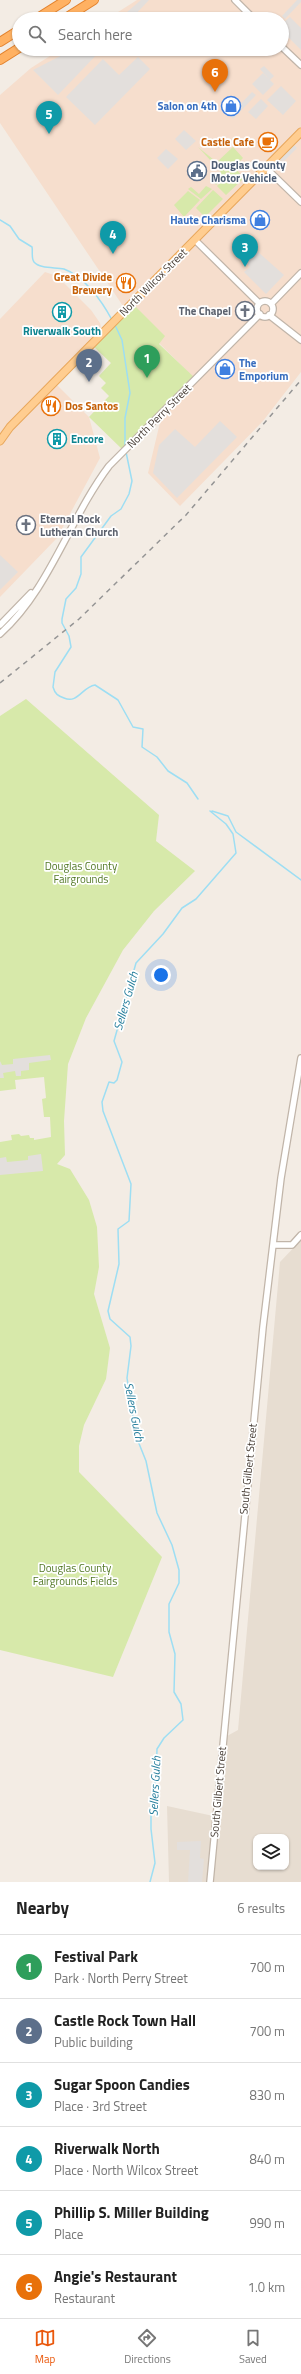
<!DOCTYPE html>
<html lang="en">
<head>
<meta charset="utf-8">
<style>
	body { margin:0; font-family:"Titillium Web",sans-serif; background:#f6f6f6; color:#222 }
	.controls { position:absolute; right:12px; bottom:12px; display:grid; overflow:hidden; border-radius:8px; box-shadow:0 1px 3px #0004 }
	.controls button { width:36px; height:36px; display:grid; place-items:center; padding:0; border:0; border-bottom:1px solid #e0e0e0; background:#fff; color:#222; font:20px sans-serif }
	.you { position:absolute; left:161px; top:975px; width:14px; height:14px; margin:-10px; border:3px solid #fff; border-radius:50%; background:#1a73e8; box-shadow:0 0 0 6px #1a73e833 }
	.badge { display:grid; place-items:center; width:26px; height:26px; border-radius:50%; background:#ea580c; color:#fff; font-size:13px; font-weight:700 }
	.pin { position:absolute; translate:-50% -33px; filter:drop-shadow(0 1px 2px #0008) }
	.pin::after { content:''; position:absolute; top:21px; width:14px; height:12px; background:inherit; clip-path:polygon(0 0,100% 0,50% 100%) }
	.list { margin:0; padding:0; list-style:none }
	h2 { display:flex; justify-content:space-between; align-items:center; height:52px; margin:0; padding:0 16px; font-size:17px }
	h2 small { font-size:13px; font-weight:400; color:#767676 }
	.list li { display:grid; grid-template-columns:26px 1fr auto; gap:12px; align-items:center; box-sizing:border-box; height:64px; padding:0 16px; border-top:1px solid #e0e0e0 }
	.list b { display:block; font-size:15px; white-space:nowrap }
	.list p { margin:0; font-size:13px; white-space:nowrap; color:#767676 }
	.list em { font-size:13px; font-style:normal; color:#767676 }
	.icon { flex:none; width:22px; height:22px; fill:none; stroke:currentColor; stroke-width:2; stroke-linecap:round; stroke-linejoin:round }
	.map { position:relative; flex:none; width:301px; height:1882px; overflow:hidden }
	.search { position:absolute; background:#fff; box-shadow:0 1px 3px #0004; left:12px; right:12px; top:12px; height:44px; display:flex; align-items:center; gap:10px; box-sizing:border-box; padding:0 14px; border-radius:22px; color:#767676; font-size:15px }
	.sheet { height:436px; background:#fff }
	nav { display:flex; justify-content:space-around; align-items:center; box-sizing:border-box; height:56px; border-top:1px solid #e0e0e0; background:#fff; font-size:11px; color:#767676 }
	nav a { display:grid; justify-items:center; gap:2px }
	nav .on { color:#ea580c }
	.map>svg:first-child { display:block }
</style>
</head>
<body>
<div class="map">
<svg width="301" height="1882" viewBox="0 0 301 1882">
	<rect width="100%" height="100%" fill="#f3ece4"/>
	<path fill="#e7ddd1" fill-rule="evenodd" d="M301 1240V1882H169L167 1806 218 1817 227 1736 238 1730 280 1262ZM256 1837H286V1867H256Z"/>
	<path fill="#f6decd" d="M137 0H301V372L263 421 180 506 148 473 162 414 196 380 125 309 0 123V95L31 68 61 49H282V19H107Z
		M45 272 57 276 91 310 100 323 102 333 54 382 89 417 100 458 57 538 0 597V319Z"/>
	<path fill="#d7e9aa" d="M198 147 214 160 212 162Z
		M233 147 243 158 228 173 217 162Z
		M216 162 227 173 216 185 213 180 221 172 214 165Z
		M235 168 244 178 226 195 217 186Z
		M206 186 212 189 201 199 188 189 191 187 199 194Z
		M213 190 223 199 205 217 196 208Z
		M188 191 200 200 184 217 174 205Z
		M132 303 165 336 159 344 196 379 124 451 89 417 109 396 101 388 106 383 99 376 111 363 91 344Z
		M26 699 159 815 156 841 195 871 154 911 123 950 86 1018 68 1064 64 1121 65 1155 57 1164 70 1169 89 1200 97 1227 99 1267 94 1294 110 1348 106 1379 84 1425 79 1446V1472L162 1557 113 1677 0 1650V1142L12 1140 11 1135 19 1134 21 1136 29 1135 30 1138H34V1140L51 1137 50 1117H44L42 1099 46 1098 44 1077 15 1080 16 1089 0 1091V716Z"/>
	<path fill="#e3dfdc" d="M141 0H149L131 19H119Z
		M297 0H301V2L285 19 282 16Z
		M290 17 301 28V50L282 31V24Z
		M74 49H102L58 95 33 70Z
		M138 57 150 69 95 125 66 97 103 59 119 75Z
		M264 66 274 76 270 80 274 84 263 95 252 84 263 73 269 79 260 69Z
		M281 86 296 101 283 115 267 100Z
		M252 92 256 95 233 119 230 115Z
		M261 99 268 106 256 119 248 112Z
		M184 130 196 141 186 150 175 139Z
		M293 144 297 148 284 161 278 160Z
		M166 149 178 159 168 169 157 158Z
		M257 251 284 275 266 294 244 272 250 267 246 263Z
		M220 421 237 437 177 498 153 473 159 445 175 429 195 447Z
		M0 555 18 572 0 590Z
		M50 1055 51 1060 29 1063V1070L21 1071V1076H16L15 1071 3 1073 4 1078H0V1061L2 1065 13 1064V1059Z
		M41 1154 43 1171 0 1175V1158L6 1157 7 1162 28 1160V1156Z
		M201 1841 200 1858 204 1859 202 1882H188L190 1850H177V1842Z"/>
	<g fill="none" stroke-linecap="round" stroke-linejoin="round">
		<path stroke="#9ddef3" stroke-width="1.5" d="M0 220 10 226 19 239 32 247C33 251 31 258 34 262 40 269 55 267 64 269 84 276 102 301 112 320
			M115 325 122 340 130 393 125 418V448
			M126 452 132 481 129 494 121 509 111 516 81 557V574L76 588 66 599 62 619V623L69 636 71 647 55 672 53 687C55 694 58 696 64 698 78 704 82 687 95 685L118 700 133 727 143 729 142 747 157 757 168 771 187 783 198 799
			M212 811 228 816 236 832 301 880
			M150 1882 155 1863 151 1829V1802L156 1778 157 1749 164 1738 183 1720 181 1704 174 1692 175 1654 169 1632V1604L179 1583V1570L172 1545 157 1513 146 1461 136 1436 127 1378 131 1346 130 1337 110 1319 108 1311 119 1264 118 1229 129 1221 131 1184 103 1111 102 1102 109 1082 114 1083 117 1080 122 1062 114 1041 136 963 163 934 182 908 196 899 236 853 233 834 226 824 210 811"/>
		<g stroke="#c1b5a9" stroke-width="8">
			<path id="tertiary" d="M235 0 254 19
				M282 47 301 65
				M266 168 301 202
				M195 240 259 303
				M257 309a8 8 0 1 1 16 0a8 8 0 1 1-16 0Z
				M271 304 301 273
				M269 315 301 340
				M0 625 31 593
				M0 634C50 589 69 519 109 466L260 314
				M273 1245H292L301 1235
				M210 1882 263 1327 281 1178 301 1058"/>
		</g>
		<g stroke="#e8a75c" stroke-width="9">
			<path id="primary" d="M0 441 10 427 301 132"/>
		</g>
		<g stroke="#e3822d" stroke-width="10">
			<path id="motorway" d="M36 19 66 0
				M64 19 94 0
				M0 42 19 30
				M0 60 19 48"/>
		</g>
		<use href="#tertiary" stroke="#fff" stroke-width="5.5"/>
		<use href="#primary" stroke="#ffcd90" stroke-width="7"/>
		<use href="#motorway" stroke="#ffb162" stroke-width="8"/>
		<path stroke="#949494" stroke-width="1.5" stroke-dasharray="5 5" stroke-linecap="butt" d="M0 683 79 619 186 515 301 380"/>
	</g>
	<defs>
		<g id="shop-ring" transform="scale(1)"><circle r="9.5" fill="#fff" stroke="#3f7fe0" stroke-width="1.5"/><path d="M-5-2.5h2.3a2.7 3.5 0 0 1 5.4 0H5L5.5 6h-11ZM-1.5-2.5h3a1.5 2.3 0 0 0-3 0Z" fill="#3f7fe0"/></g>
		<g id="cafe-ring" transform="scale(1)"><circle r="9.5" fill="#fff" stroke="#e8710a" stroke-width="1.5"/><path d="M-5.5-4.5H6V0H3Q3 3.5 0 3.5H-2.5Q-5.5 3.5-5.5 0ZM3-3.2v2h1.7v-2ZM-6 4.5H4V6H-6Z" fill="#e8710a"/></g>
		<g id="civic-ring" transform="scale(1)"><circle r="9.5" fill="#fff" stroke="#5c6f8a" stroke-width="1.5"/><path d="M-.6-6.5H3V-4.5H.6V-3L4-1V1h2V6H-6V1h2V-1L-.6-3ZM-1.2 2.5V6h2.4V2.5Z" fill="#5c6f8a"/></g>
		<g id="restaurant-ring" transform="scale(1)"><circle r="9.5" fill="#fff" stroke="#e8710a" stroke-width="1.5"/><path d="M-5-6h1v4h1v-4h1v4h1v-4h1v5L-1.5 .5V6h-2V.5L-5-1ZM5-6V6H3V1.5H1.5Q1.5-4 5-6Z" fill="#e8710a"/></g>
		<g id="church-ring" transform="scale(1)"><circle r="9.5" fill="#fff" stroke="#6b7280" stroke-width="1.5"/><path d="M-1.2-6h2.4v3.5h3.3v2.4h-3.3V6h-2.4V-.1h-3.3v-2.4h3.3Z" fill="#6b7280"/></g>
		<g id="building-ring" transform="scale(1)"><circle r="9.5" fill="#fff" stroke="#0f9aa8" stroke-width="1.5"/><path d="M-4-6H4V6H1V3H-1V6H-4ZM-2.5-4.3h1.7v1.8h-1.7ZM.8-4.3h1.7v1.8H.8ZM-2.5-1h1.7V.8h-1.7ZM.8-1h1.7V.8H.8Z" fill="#0f9aa8"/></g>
	</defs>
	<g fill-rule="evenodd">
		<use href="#shop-ring" x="231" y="106"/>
		<use href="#cafe-ring" x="268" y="142"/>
		<use href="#civic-ring" x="197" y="171"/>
		<use href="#shop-ring" x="260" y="220"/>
		<use href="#restaurant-ring" x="126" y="283"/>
		<use href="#church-ring" x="245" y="311"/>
		<use href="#building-ring" x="62" y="312"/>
		<use href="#shop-ring" x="225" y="369"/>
		<use href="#restaurant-ring" x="51" y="406"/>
		<use href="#building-ring" x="57" y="439"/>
		<use href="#church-ring" x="26" y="525"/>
	</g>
	<g text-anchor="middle" stroke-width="3.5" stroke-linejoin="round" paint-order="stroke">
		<g font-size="11" font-weight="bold" fill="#366cbe" stroke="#fff" text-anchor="end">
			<text x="217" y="110">Salon on 4th</text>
			<text x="246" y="224">Haute Charisma</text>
			<text x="239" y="367" text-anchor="start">The<tspan x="239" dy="13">Emporium</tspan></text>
		</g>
		<g font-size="11" font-weight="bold" fill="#c56008" stroke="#fff" text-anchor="end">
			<text x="254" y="146">Castle Cafe</text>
			<text x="112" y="281">Great Divide<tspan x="112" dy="13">Brewery</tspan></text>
			<text x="65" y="410" text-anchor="start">Dos Santos</text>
		</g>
		<g font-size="11" font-weight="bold" fill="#4e5e75" stroke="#fff" text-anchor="start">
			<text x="211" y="169">Douglas County<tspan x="211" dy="13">Motor Vehicle</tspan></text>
		</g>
		<g font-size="11" fill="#453b33" stroke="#fff">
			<text transform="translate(153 282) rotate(-45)" y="4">North Wilcox Street</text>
			<text transform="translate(159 416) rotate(-45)" y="4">North Perry Street</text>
			<text transform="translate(248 1469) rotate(-84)" y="4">South Gilbert Street</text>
			<text transform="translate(218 1792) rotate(-85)" y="4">South Gilbert Street</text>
		</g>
		<g font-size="11" font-weight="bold" fill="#5b616d" stroke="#fff" text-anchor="end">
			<text x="231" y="315">The Chapel</text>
			<text x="40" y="523" text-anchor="start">Eternal Rock<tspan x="40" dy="13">Lutheran Church</tspan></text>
		</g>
		<g font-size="11" font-weight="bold" fill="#0d838f" stroke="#fff">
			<text x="62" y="335">Riverwalk South</text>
			<text x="71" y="443" text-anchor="start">Encore</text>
		</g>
		<g font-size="11" fill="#527825" stroke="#fff">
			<text x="81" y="870">Douglas County<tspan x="81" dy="13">Fairgrounds</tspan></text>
			<text x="75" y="1572">Douglas County<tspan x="75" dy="13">Fairgrounds Fields</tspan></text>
		</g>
		<g font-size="12" font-style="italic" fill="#257e9c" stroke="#fff">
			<text transform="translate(126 1001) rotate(-74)" y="4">Sellers Gulch</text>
			<text transform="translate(134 1412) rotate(79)" y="4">Sellers Gulch</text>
			<text transform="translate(155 1786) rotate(-87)" y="4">Sellers Gulch</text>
		</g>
	</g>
</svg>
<div class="controls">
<button><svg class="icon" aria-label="layers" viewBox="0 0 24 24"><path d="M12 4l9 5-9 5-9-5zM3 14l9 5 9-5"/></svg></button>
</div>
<div class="you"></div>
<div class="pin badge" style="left:147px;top:378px;background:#2e9e5b">1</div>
<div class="pin badge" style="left:89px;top:382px;background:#5c6f8a">2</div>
<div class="pin badge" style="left:245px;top:267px;background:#0f9aa8">3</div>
<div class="pin badge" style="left:113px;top:254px;background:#0f9aa8">4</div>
<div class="pin badge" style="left:49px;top:134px;background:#0f9aa8">5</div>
<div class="pin badge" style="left:215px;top:92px;background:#e8710a">6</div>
<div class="search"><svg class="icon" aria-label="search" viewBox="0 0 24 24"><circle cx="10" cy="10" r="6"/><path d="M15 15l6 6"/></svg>Search here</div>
</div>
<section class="sheet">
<h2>Nearby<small>6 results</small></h2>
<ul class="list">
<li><span class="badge" style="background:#2e9e5b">1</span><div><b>Festival Park</b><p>Park · North Perry Street</p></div><em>700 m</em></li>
<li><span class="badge" style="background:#5c6f8a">2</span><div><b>Castle Rock Town Hall</b><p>Public building</p></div><em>700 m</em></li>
<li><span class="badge" style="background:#0f9aa8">3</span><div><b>Sugar Spoon Candies</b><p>Place · 3rd Street</p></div><em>830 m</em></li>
<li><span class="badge" style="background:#0f9aa8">4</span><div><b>Riverwalk North</b><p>Place · North Wilcox Street</p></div><em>840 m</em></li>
<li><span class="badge" style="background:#0f9aa8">5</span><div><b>Phillip S. Miller Building</b><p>Place</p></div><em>990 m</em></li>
<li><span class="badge" style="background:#e8710a">6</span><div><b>Angie's Restaurant</b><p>Restaurant</p></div><em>1.0 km</em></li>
</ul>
</section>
<nav>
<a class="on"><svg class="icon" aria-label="map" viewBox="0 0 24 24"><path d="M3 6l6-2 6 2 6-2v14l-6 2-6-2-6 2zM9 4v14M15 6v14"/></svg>Map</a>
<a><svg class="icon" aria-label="directions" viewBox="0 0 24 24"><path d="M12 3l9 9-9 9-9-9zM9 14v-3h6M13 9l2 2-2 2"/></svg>Directions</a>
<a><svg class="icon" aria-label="saved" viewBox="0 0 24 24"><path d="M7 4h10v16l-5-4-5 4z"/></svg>Saved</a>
</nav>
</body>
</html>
